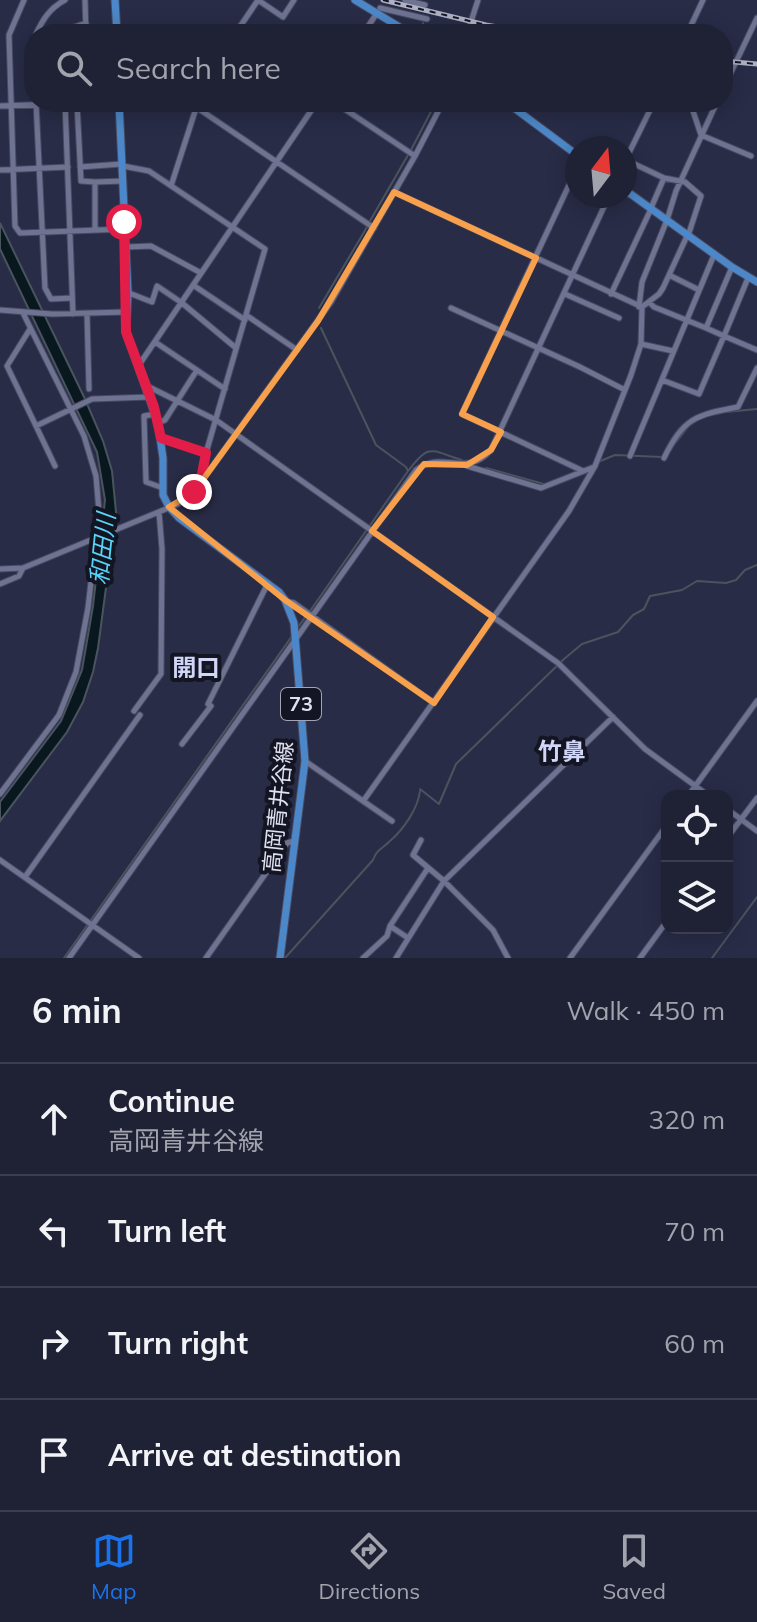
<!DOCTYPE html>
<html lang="en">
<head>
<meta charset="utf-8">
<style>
	body { margin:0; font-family:Mulish,"Noto Sans JP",sans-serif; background:#2c2e41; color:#f1f3f6 }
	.controls { position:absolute; right:24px; bottom:24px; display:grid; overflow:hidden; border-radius:16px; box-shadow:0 4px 20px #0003 }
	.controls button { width:72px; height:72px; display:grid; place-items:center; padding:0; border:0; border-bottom:2px solid #3c3e50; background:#1f2135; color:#f1f3f6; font:40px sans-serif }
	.compass { position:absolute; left:565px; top:136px; width:72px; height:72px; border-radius:50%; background:#1f2135; box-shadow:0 4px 20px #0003; rotate:16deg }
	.stop { position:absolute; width:24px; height:24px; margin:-18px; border:6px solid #e11d48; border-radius:50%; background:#fff }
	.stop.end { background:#e11d48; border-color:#fff; box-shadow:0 2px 8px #0008 }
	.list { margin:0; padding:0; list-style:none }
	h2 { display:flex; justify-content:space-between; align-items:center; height:104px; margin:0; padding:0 32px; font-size:34px }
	h2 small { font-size:26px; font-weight:400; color:#a1a3ad }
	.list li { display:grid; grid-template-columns:52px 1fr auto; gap:24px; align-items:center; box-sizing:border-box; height:112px; padding:0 32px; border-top:2px solid #3c3e50 }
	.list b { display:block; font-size:30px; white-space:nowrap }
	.list p { margin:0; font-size:26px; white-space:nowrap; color:#a1a3ad }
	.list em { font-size:26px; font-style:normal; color:#a1a3ad }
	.icon { flex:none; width:44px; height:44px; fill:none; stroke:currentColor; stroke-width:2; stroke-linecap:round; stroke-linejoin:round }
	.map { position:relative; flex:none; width:757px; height:958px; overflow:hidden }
	.search { position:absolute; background:#1f2135; box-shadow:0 4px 20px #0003; left:24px; right:24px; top:24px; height:88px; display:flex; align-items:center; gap:20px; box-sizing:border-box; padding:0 28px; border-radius:32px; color:#a1a3ad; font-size:30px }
	.sheet { height:552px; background:#1f2135 }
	nav { display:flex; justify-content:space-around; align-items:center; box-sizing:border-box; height:112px; border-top:2px solid #3c3e50; background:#1f2135; font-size:22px; color:#a1a3ad }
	nav a { display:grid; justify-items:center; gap:4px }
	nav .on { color:#1a73e8 }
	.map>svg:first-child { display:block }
</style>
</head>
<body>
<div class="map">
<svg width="757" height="958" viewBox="0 0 757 958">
	<rect width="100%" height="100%" fill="#292c47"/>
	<path fill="#09181e" stroke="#49545e" stroke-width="2" d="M0 223 85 399 103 441 112 471 116 512 98 648 93 672 83 702 67 732 0 821V802L61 721 82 670 93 606 105 500 97 452 0 249Z"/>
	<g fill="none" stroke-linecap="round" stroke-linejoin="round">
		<path stroke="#49545e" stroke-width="2" d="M423 23 425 34
			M411 150 436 102
			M370 221 408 155
			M319 308 367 227
			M726 412 757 409
			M670 450 688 427
			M598 462 615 455 662 457
			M486 468 544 484
			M409 470C430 442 431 451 462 460
			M310 611 408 471 406 467 376 445 321 328
			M298 627 306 616
			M420 789 439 804 456 764 564 659 582 644 618 632 633 615 644 609 650 596 682 590 697 581 726 583 736 580 745 570 757 565
			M64 958 292 636
			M285 958 373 860C377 849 382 849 390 841 404 829 418 808 420 791
			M712 958 757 897"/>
		<g stroke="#474960" stroke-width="7">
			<path id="minor" d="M24 0 9 35 15 226 20 233 125 229
				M85 0 86 34
				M258 0 283 17 294 0
				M405 0 425 5
				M380 8 427 19
				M36 34C43 19 50 8 65 0
				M66 34 71 28 86 23
				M235 34 258 0
				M363 34 377 13
				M467 34 478 0
				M687 34 703 0
				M723 89 757 18
				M36 102 45 288 51 299 72 298
				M65 102 73 314
				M179 102 196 107 374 228
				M334 102 415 156
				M690 102 701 135 751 156
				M0 106 77 103 81 181 95 182
				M626 160 664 178 685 182 701 196 688 236
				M625 161 654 102
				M123 166 149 171 265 249 206 453 201 480
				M80 167 122 164
				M577 168 462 414 583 471
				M0 170 68 167
				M171 186 198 102
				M394 192 642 307
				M651 208 664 178
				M667 220 676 191 717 102
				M95 230V182L123 181
				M126 247 151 246 201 273
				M669 275 699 290
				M193 285 245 320
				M129 293 152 302 157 286 182 303 236 348
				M565 294 619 318
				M611 294 651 209
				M649 302 654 307 706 328 732 267
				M639 307 642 282 667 220
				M451 308 580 367 625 390
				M0 310 52 314 126 312
				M87 314 89 389
				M246 315 297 350
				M706 328 724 336 748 278
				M30 329 7 366 36 426 92 399 150 397
				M155 342 225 389
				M641 344 673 351
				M139 365 317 102
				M662 380 699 394 724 336 757 350
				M147 386 216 420 558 663 645 749 709 796
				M155 414 144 416 146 482 163 488
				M158 423 165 420 197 370
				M36 426 55 466
				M161 438 206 453
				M630 456 714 255
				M664 458C683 418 696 415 738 407L757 368
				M467 466 541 488 594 467
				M0 569 23 568 178 504 194 492 331 302 415 156 443 102
				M0 584 19 576 23 568
				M285 601 294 603 434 703
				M134 711 161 674 162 549 159 512
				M182 744 211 706 208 704 268 583
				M305 761 392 821
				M0 794 59 715 76 672 88 608 99 512 96 476 84 436 23 313
				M688 796 757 701
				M364 800 569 511 595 466 631 375 641 344 642 307 659 294 663 288 687 236
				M727 809 757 831
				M727 838 757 798
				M421 840 413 855 444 881 493 930 508 958
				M0 860 139 958
				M25 877 140 715
				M390 926 408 938
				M69 958 416 470C444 449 465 479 491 450L609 196
				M206 958 287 843 294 841
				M363 958 387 936 390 926 428 868
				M396 958 444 881 613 717
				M570 958 667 825
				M640 958 667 921"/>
		</g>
		<g stroke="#474960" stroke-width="9">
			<path id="major" d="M115 0 117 34
				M355 0 411 34
				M119 102 128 293 126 332 158 423 163 458V495L169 507 179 518 279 592 285 600 294 623 305 761 280 958
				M506 102 577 155
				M625 190 732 267 757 282"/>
		</g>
		<use href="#minor" stroke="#6e7392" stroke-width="5"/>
		<use href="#major" stroke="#4c88c9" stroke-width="7"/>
		<g stroke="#aeb1c5" stroke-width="5">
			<path id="rail" d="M383 0 486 25 541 34
				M723 61 757 64"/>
		</g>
		<use href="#rail" stroke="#141522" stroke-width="2" stroke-dasharray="6" stroke-linecap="butt"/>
	</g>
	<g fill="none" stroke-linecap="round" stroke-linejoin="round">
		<path stroke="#e11d48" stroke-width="10" d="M124 222 126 332 154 407 161 438 206 453 200 484 194 492"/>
	</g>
	<path fill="none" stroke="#f8a04b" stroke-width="6" stroke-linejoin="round" d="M394 192 536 258 462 414 501 432 491 450 467 465 424 464 372 531 493 617 434 703 285 600 169 507 194 492 318 321Z"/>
	<g text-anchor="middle" stroke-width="8" stroke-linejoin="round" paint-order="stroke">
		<rect fill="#141522" stroke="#a2a4b4" stroke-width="2" x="281" y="688" width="40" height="32" rx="6"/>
		<g font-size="20" font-weight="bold" fill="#dfe1f3">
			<text x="301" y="711">73</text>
		</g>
		<g font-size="22" fill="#dfe1f3" stroke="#141522">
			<text transform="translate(278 807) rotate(-84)" y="8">高岡青井谷線</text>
		</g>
		<g font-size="24" font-style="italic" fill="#59d2f7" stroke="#141522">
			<text transform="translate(103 549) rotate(-84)" y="8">和田川</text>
		</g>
		<g font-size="24" font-weight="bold" fill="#d1d6f9" stroke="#141522">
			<text x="196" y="676">開口</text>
			<text x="562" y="760">竹鼻</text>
		</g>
	</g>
</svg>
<div class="controls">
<button><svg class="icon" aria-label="locate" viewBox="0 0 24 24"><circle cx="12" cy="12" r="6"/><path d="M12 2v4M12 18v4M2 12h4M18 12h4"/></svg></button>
<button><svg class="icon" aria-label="layers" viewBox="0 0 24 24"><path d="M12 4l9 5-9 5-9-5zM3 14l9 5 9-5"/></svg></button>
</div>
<svg class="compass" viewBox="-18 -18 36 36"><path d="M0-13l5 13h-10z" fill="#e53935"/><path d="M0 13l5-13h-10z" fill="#a1a3ad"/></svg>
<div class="stop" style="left:124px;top:222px"></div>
<div class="stop end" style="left:194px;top:492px"></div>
<div class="search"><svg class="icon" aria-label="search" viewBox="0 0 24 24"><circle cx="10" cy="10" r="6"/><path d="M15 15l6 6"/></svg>Search here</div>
</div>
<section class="sheet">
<h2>6 min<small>Walk · 450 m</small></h2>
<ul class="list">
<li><svg class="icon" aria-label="ahead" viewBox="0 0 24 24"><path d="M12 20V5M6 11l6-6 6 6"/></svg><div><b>Continue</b><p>高岡青井谷線</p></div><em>320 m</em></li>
<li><svg class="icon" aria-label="left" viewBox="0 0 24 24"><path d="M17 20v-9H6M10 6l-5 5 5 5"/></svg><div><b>Turn left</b></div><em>70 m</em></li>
<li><svg class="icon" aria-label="right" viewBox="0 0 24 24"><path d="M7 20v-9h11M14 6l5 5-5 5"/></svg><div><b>Turn right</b></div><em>60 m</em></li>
<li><svg class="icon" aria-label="arrive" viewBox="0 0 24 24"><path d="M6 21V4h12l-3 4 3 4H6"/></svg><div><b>Arrive at destination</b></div></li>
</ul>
</section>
<nav>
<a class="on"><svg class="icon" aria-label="map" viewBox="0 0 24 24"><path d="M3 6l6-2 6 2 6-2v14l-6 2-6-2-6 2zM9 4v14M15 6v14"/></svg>Map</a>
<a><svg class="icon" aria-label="directions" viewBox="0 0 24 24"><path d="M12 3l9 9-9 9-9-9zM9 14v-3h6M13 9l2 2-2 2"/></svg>Directions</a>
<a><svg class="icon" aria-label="saved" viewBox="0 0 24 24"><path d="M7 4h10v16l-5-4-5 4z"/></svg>Saved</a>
</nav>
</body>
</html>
